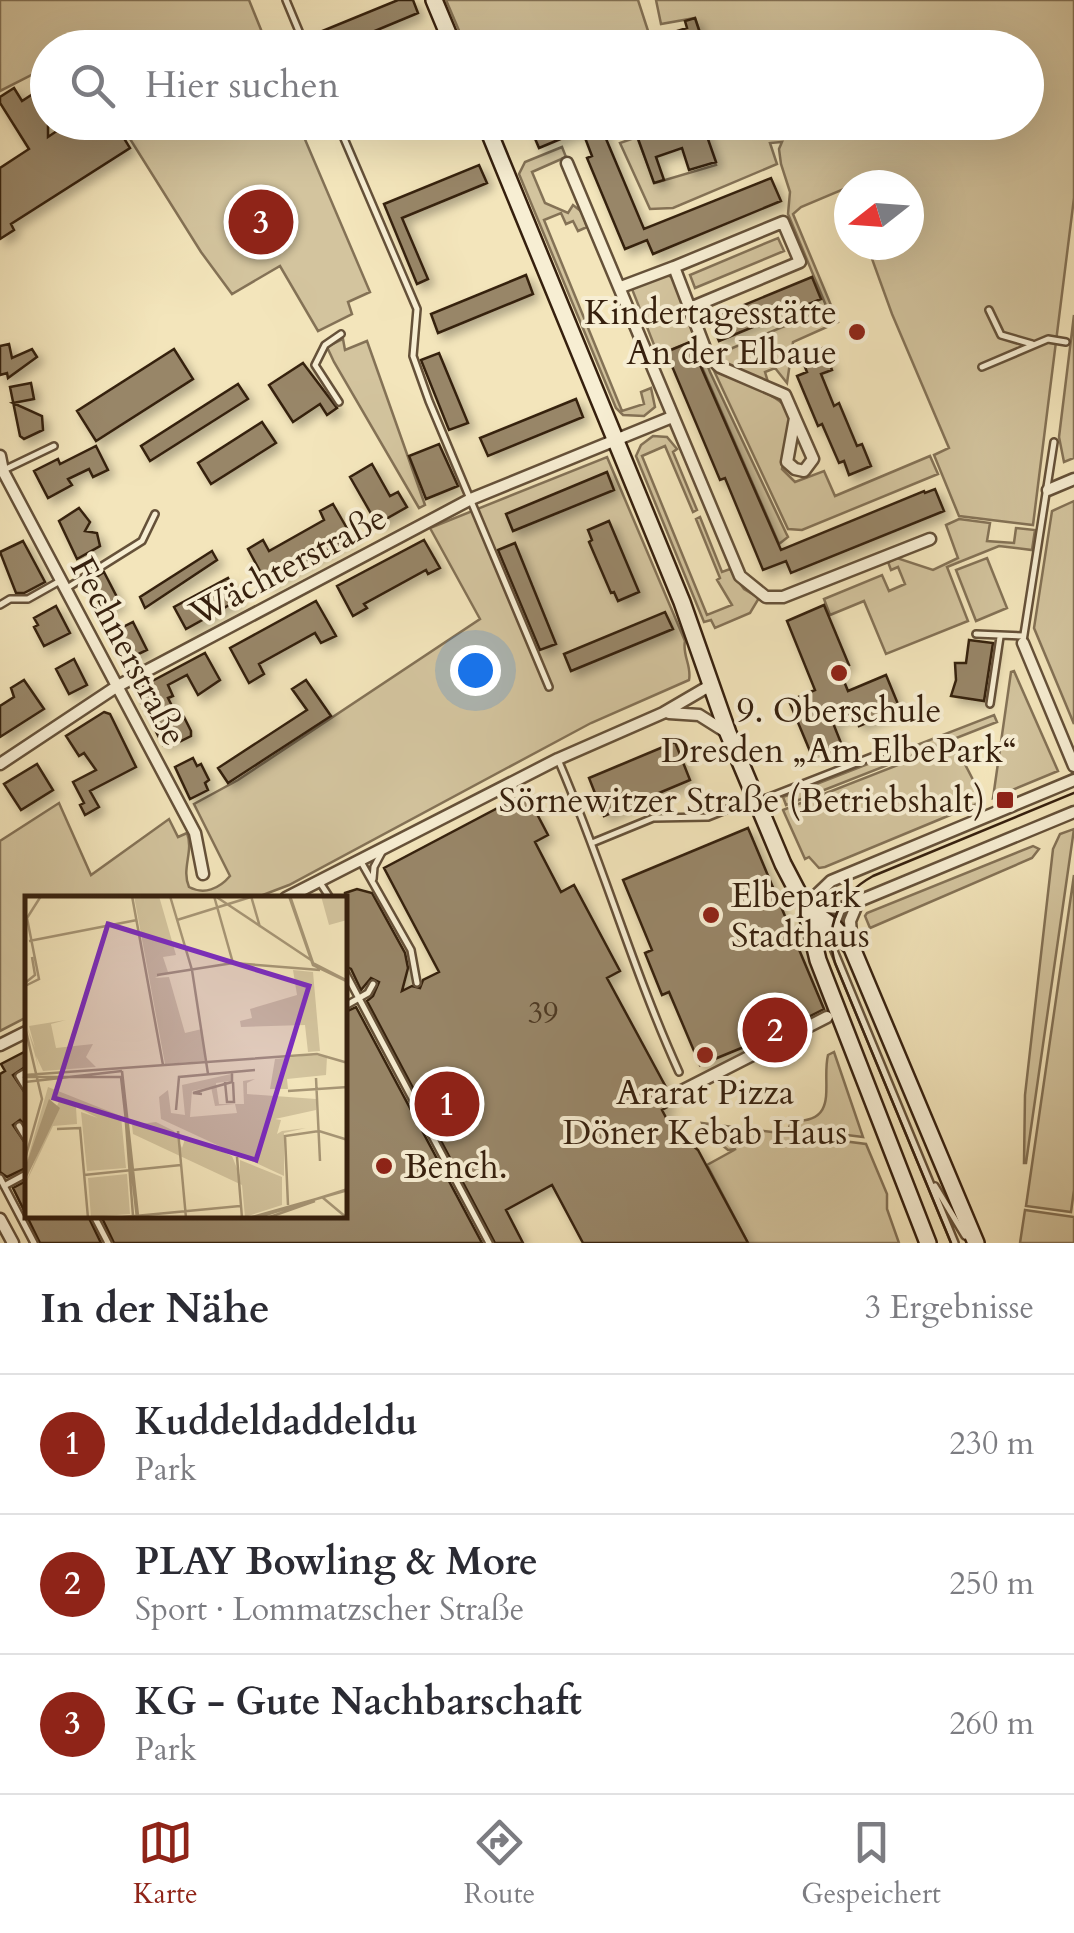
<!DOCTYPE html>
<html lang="de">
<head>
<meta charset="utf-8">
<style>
	body { margin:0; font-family:Cardo,serif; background:#f7f7f7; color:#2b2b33 }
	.compass { position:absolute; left:834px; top:170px; width:90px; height:90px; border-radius:50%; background:#fff; box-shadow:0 10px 40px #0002; rotate:253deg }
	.you { position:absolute; left:475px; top:670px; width:35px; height:35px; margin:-25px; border:8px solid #fff; border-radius:50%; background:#1a73e8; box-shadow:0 0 0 15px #1a73e833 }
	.badge { display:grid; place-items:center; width:65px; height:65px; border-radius:50%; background:#8f2418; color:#fff; font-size:32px; font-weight:700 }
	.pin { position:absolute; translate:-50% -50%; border:5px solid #fff; box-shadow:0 2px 10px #0006 }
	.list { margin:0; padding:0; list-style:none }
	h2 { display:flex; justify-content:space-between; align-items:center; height:130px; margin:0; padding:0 40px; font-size:42px }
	h2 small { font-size:32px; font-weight:400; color:#7c7c81 }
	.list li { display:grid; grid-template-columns:65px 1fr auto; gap:30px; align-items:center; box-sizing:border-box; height:140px; padding:0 40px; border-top:2px solid #e1e1e2 }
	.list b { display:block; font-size:38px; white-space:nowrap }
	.list p { margin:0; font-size:32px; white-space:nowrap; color:#7c7c81 }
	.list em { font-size:32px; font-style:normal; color:#7c7c81 }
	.icon { flex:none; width:55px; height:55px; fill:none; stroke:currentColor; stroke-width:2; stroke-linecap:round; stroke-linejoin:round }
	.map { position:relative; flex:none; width:1074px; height:1243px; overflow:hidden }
	.search { position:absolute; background:#fff; box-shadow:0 10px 40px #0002; left:30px; right:30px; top:30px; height:110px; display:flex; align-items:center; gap:25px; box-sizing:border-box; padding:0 35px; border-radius:55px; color:#7c7c81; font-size:38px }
	.sheet { height:550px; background:#fff }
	nav { display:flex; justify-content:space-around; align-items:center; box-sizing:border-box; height:140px; border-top:2px solid #e1e1e2; background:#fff; font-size:28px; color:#7c7c81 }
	nav a { display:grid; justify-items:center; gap:5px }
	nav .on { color:#8f2418 }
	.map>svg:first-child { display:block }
</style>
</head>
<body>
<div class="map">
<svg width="1074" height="1243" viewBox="0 0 1074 1243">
	<defs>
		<filter id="shadow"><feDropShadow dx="5.5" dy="5.5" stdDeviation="5" flood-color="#0004"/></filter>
	</defs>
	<rect width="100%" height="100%" fill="#f3e5bb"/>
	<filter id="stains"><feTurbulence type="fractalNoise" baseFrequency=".002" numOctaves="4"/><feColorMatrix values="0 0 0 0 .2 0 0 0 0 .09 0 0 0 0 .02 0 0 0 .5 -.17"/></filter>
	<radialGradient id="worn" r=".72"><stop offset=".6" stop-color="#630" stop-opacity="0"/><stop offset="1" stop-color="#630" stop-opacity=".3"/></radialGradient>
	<path fill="#d3c49e" stroke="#847256" stroke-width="2.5" d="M0 0H249L268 47 48 48 47 67 0 91Z
		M446 0H638L651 40C617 53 592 46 560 32L519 47H466Z
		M656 0H1074V198L1033 525 959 516 934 455 949 448 892 314 867 245H909V185H849V193L846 188 801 207 793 214 838 322 793 342 787 383 775 368 765 372 768 382H764L724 363 716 355 827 308 788 214 790 192 781 164 779 149 782 142 770 143 777 164 673 208 650 209 620 143 637 137 655 183 716 165 702 123 1026 122V48L705 47 695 18 661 24Z
		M120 123H298L370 292 348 302 352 314 318 331 280 266 232 294 201 252Z
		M562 147 566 157 532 172 545 203 568 213 573 205 582 212 587 227 578 231 573 221 566 224 561 213 544 220 622 411 644 404 641 392 651 388 655 407 644 416 623 415 616 408 519 174 525 162Z
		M778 238 784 251 695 288 690 275Z
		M667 275 674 278 710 372 786 533 788 537 779 544 691 342 658 355 632 289Z
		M1074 315V458L1064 462 1059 437Z
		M343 339 345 350 367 341 425 505 419 508 334 362 327 347Z
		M709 360C728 381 781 392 790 413 796 427 785 454 782 469L795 482 824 471 835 496 930 456 938 474 802 530 788 529Z
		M653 436 667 437 677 449 673 452 697 510 693 512 665 446 642 456 707 615 732 605 717 580 720 578 696 519 700 517 722 572 730 569 744 589 759 598 750 613 715 628 711 620 704 622 636 456 641 445Z
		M607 457 685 641C682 655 692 666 689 680L591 723 289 885 255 898H28L27 1017 0 1031V841L59 803 91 875 169 819 178 837 187 833C194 851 181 869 189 887 204 895 219 889 230 876L194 804 238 780 480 619 430 528Z
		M1074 501V724L1034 628 1052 511Z
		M959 519 990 523 987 541 1014 543 1016 528 1035 530 1032 550 999 546 947 567 968 621 886 654 864 601 830 615 824 599 882 575 889 591 905 584 898 567 891 570 888 562 897 558 933 570 958 558 946 525Z
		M987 558 1007 608 976 621 956 570Z
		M1014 671 1058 771 993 798 1011 672Z
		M994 715 997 722 786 805 783 797Z
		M954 743 984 801 825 867 819 868 809 857 805 859 783 810Z
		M1074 829 1026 1163H1024L1025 1095 1053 849 1060 834Z
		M1033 846 1039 849 1032 858 870 928 865 916 867 913Z
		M1074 875V1190L1071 1212 1026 1206Z
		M834 1052 863 1137 789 1128 791 1121C841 1123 821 1084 828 1055Z
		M702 1123 866 1144 887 1194V1209L899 1243H748L707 1165 736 1149 728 1150 706 1132Z
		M1025 1210 1074 1217V1243H1020Z"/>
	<path fill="#988668" stroke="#36200e" stroke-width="2.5" filter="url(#shadow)" d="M398 0H413L418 13 334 48H320L315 34Z
		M695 18 705 48H668L664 35 687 28 685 21Z
		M14 88 22 101 39 90 48 104V137L70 122H114L130 148 11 224 14 230 0 239V168L29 149 0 103V97Z
		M533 122H604L608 132 604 134 644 229 771 178 781 201 653 254 647 240 625 249 587 158 592 156 582 130 539 148 531 129 535 128Z
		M632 122H702L716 162 689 170 682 148 656 157 664 180 654 183Z
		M479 165 487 183 402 218 428 279 417 284 384 204Z
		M526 275 533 294 438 333 431 314Z
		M812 277 821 299 719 341 710 319Z
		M690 342 781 550 924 491 925 493 935 489 944 511 791 573 786 561 763 570 725 478 720 480 666 352Z
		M9 344 12 358 32 349 37 357 8 378 7 373 0 375V346Z
		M823 348 832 370 821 374 834 406 839 403 857 446 862 444 871 466 849 475 844 461 839 463 822 424 818 426 797 376 807 372 801 357Z
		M174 349 193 379 96 441 77 411Z
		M439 353 468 423 449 430 421 360Z
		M303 363 337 408 327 415 320 404 293 422 269 385Z
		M31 383 34 399 13 403 42 416 43 430 24 439 20 436 10 387Z
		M238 384 248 399 150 461 141 446Z
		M576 399 583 417 488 456 480 438Z
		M262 422 276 443 211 484 198 463Z
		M439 444 458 486 426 499 409 456Z
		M96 446 108 470 93 477 89 469 68 479 72 485 48 498 34 471 58 459 60 464Z
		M372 464 390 496 398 492 407 507 377 524 350 477Z
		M607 472 614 490 513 531 506 514Z
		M333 504 352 537 267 584 248 549 263 540 269 551 324 520 320 511Z
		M79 508 90 522 85 531 97 533 100 546 77 559 59 521Z
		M609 521 639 592 618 601 614 592 611 593 589 542 592 540 588 530Z
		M424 540 440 568 428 574 426 570 364 604 367 608 353 616 337 586Z
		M23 541 45 582 24 593H16L0 552Z
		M515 543 556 644 540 650 498 550Z
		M212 551 217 560 145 608 140 597Z
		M104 572 120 603 104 611 89 582Z
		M228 578 240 599 186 629 174 607Z
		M316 601 336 636 321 643 315 633 259 664 264 674 249 683 230 648Z
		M824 605 849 665 839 669 848 691 886 675 900 709 859 726 854 714 833 723 841 743 812 756 789 701 815 690 787 621Z
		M56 606 70 633 44 646 34 627 38 625 34 618Z
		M665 612 673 629 571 671 564 654Z
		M133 622 147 650 128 659 115 631Z
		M969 640 993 643 984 701 951 696 956 680 955 663H966Z
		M205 653 220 680 198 695 187 675 168 685 173 696 168 698 179 720 184 717 191 731V736L181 741 179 737 163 745 138 697 144 693 141 687Z
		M74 659 87 685 69 694 56 669Z
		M24 680 44 709 0 737V706L14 697 11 688Z
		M306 680 331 716 228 783 218 768 307 710 292 689Z
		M104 712 110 714 136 767 90 791 99 807 85 815 80 805 84 803 73 782 96 770 84 753 79 756 66 736Z
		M675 742 690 780 604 816 589 778Z
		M193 758 197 766 201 764 209 780 205 783 208 790 190 799 175 767Z
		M37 764 53 790 21 810 4 784Z
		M526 793 548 835 535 842 561 892 574 885 620 971 607 978 667 1089 662 1100 671 1105 662 1110 679 1142 690 1143 698 1150 748 1243H583L552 1185 506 1210 523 1243H495L367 1001 373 996 379 982 371 978 361 990 351 969 345 966V893L357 889 372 893 405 953 408 968 402 991 412 986 420 988 423 980 439 972 384 868Z
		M748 828 824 1009 773 1035 700 1065 669 992 662 995 645 953 652 950 623 880Z
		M356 1007 482 1243H114L101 1216H345V1012Z
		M28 1050V1065L13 1075 28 1097V1128L20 1120 13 1125 28 1147V1167L7 1177 0 1172V1074L5 1071 1 1064Z
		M28 1180V1216H88L101 1243H40L13 1188Z"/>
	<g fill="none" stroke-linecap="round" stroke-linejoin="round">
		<g stroke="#655139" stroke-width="10">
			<path id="lane" d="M286 0 306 48
				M337 122 417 309 413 356 429 401 549 687
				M613 122 615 127
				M989 310 1001 335 1032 344
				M982 367 1048 339 1066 342
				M339 402 315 365 325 345 341 334
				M6 469 54 446
				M67 588 142 541 155 514
				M0 605 10 599H28L60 581
				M976 634 1023 636
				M1023 641 1054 442
				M990 704 1000 637
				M559 762C603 864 633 971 679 1072
				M759 801 905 744
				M592 843 653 818 708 817 753 799
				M360 860 411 950 417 983
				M373 879 374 867 382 852
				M319 881 330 898
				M816 921 830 941 955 1243
				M835 947V928L842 909
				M345 972 489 1243
				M345 1006 368 993 373 984
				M28 1071 19 1076 28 1091
				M19 1126 28 1141
				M0 1178 34 1243
				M4 1186 28 1173
				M935 1186 965 1236
				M94 1216 108 1243"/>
		</g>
		<g stroke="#655139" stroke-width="15">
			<path id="street" d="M567 163 740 576 766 597H783L930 539
				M674 267 783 222 800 262 690 308
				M621 287 674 267 708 356 720 367 785 395 795 418 787 462 795 469 804 471 813 459 795 418
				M0 456 3 471 195 833 203 874
				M1048 490 1074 479
				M1023 643 1074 766
				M669 713 699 715 726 732
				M0 764 116 687 471 499 672 417
				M1074 780 831 881 805 906 842 908 1074 812
				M286 898 558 759 663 713 711 685
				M852 947 850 921 858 902
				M0 1045 28 1031
				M670 1097 827 1017
				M0 1219 13 1243"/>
		</g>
		<g stroke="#36200e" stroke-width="20">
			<path id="secondary" d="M434 0 454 48
				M485 122 682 602 728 733 783 864 805 906 818 960 928 1243
				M805 906 835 928 852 948 976 1243"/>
		</g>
		<use href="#lane" stroke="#f7eed3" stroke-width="5"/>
		<use href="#street" stroke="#f7eed3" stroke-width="10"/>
		<use href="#secondary" stroke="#f7eed3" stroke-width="15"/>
		<path stroke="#36200e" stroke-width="2.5" d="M951 1243 835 963C824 925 839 895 873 876L1074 793"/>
	</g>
	<g fill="#8f2418" stroke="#f7eed3" stroke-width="4">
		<circle cx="857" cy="332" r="10"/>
		<circle cx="839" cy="673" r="10"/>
		<rect x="995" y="790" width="20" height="20" rx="5"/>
		<circle cx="711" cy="915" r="10"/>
		<circle cx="705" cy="1055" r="10"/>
		<circle cx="384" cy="1166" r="10"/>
	</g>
	<g text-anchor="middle" stroke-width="8" stroke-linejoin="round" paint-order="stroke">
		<g font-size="30" fill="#4e3a24">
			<text x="543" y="1023">39</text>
		</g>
		<g font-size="35" fill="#36200e" stroke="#f7eed3" text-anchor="end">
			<text x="837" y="324">Kindertagesstätte<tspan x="837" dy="40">An der Elbaue</tspan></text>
			<text x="839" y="722" text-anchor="middle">9. Oberschule<tspan x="839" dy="40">Dresden „Am ElbePark“</tspan></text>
			<text x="985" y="812">Sörnewitzer Straße (Betriebshalt)</text>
			<text x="731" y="907" text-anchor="start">Elbepark<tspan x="731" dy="40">Stadthaus</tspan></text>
			<text x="705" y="1104" text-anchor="middle">Ararat Pizza<tspan x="705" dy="40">Döner Kebab Haus</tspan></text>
			<text x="404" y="1178" text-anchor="start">Bench.</text>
		</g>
		<g font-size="35" fill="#36200e" stroke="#f7eed3">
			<text transform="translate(288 565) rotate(-28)" y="12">Wächterstraße</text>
			<text transform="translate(129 651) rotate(62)" y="12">Fechnerstraße</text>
		</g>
	</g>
	<g transform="translate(25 896)">
		<rect width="322" height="322" fill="#f3e5bb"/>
		<path d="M109 0H134L151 59 138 61 143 76 130 82 144 81 160 137 177 133 180 165 140 168ZM296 0H322V24L304 29ZM268 74 288 76 295 155 283 156 280 129 216 131 215 125 227 122 225 113 272 99ZM41 124 26 128 31 152 68 148 61 161 71 171 18 175 11 160 14 173 2 131 10 152 4 130ZM286 159 302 161 301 179 262 183 263 193H245L250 163ZM206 178V185L191 187 194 208H219L218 185 230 183 222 187V198L291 203V214L250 223 256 224 252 238 257 235 281 232 259 237V280L136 223 134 201 143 194 146 217 160 219 157 189ZM186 191 190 210 210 208 212 217 165 221 167 195ZM23 191 96 220 101 272 62 275 56 216 73 222 51 211 52 228 28 230 0 289 34 205 27 203 0 272ZM131 226 149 235 157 252 161 240 207 260 215 280V264L257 281V309L220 321 217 289 108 238 107 229ZM102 278 105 318 66 321 63 282Z" fill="#d3c49e" fill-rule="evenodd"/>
		<path d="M24 203 35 212 0 285V272Z" fill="#b3a280"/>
		<path fill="none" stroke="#a79676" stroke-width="2.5" d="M107 0 138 169M145 0 167 74 183 178M189 0 208 67M190 0 286 64M226 0 235 31M264 0 288 69 323 86M265 0 288 67 323 85M152 24 229 0M4 45 112 24M132 79 208 67 295 74M0 87 10 79 7 61M0 90 14 83 2 22 16 0M0 131 17 203 0 263M97 175 108 320M97 175 113 320M0 179 292 158 323 167M0 181H96L112 322M291 182 295 265M0 186 97 175M200 186 202 206H209L208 186M263 195 323 191M177 198 168 197 207 186V176M151 214 154 181 230 174M32 233 55 232 63 322M153 235 161 322M212 261 217 322M59 279 156 269M297 301 322 322M263 309 260 240 294 235 323 244M89 322 215 310M224 322 323 294M231 322 323 293M242 322 290 305"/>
		<path fill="#7b2cbf" fill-opacity="0.15" stroke="#7b2cbf" stroke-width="5" d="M83 28 284 90 231 264 29 202Z"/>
		<rect width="322" height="322" fill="none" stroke="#36200e" stroke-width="5"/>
	</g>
	<rect width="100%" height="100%" filter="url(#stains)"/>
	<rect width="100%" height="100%" fill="url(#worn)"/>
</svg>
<svg class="compass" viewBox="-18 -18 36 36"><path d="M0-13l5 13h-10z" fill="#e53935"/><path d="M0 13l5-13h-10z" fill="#7c7c81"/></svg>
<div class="you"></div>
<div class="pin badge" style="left:447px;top:1104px">1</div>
<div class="pin badge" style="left:775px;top:1030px">2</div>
<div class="pin badge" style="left:261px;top:222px">3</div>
<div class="search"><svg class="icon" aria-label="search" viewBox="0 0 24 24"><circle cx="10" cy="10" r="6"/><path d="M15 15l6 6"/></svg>Hier suchen</div>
</div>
<section class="sheet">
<h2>In der Nähe<small>3 Ergebnisse</small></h2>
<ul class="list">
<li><span class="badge">1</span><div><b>Kuddeldaddeldu</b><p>Park</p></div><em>230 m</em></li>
<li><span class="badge">2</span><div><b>PLAY Bowling &amp; More</b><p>Sport · Lommatzscher Straße</p></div><em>250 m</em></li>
<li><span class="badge">3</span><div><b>KG - Gute Nachbarschaft</b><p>Park</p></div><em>260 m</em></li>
</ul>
</section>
<nav>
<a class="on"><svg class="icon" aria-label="map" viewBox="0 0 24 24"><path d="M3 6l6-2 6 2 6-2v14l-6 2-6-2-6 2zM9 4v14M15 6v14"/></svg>Karte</a>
<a><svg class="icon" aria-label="directions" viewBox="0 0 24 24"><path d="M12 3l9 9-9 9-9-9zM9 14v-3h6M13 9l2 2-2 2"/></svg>Route</a>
<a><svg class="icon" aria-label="saved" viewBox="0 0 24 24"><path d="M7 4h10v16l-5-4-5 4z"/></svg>Gespeichert</a>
</nav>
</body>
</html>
